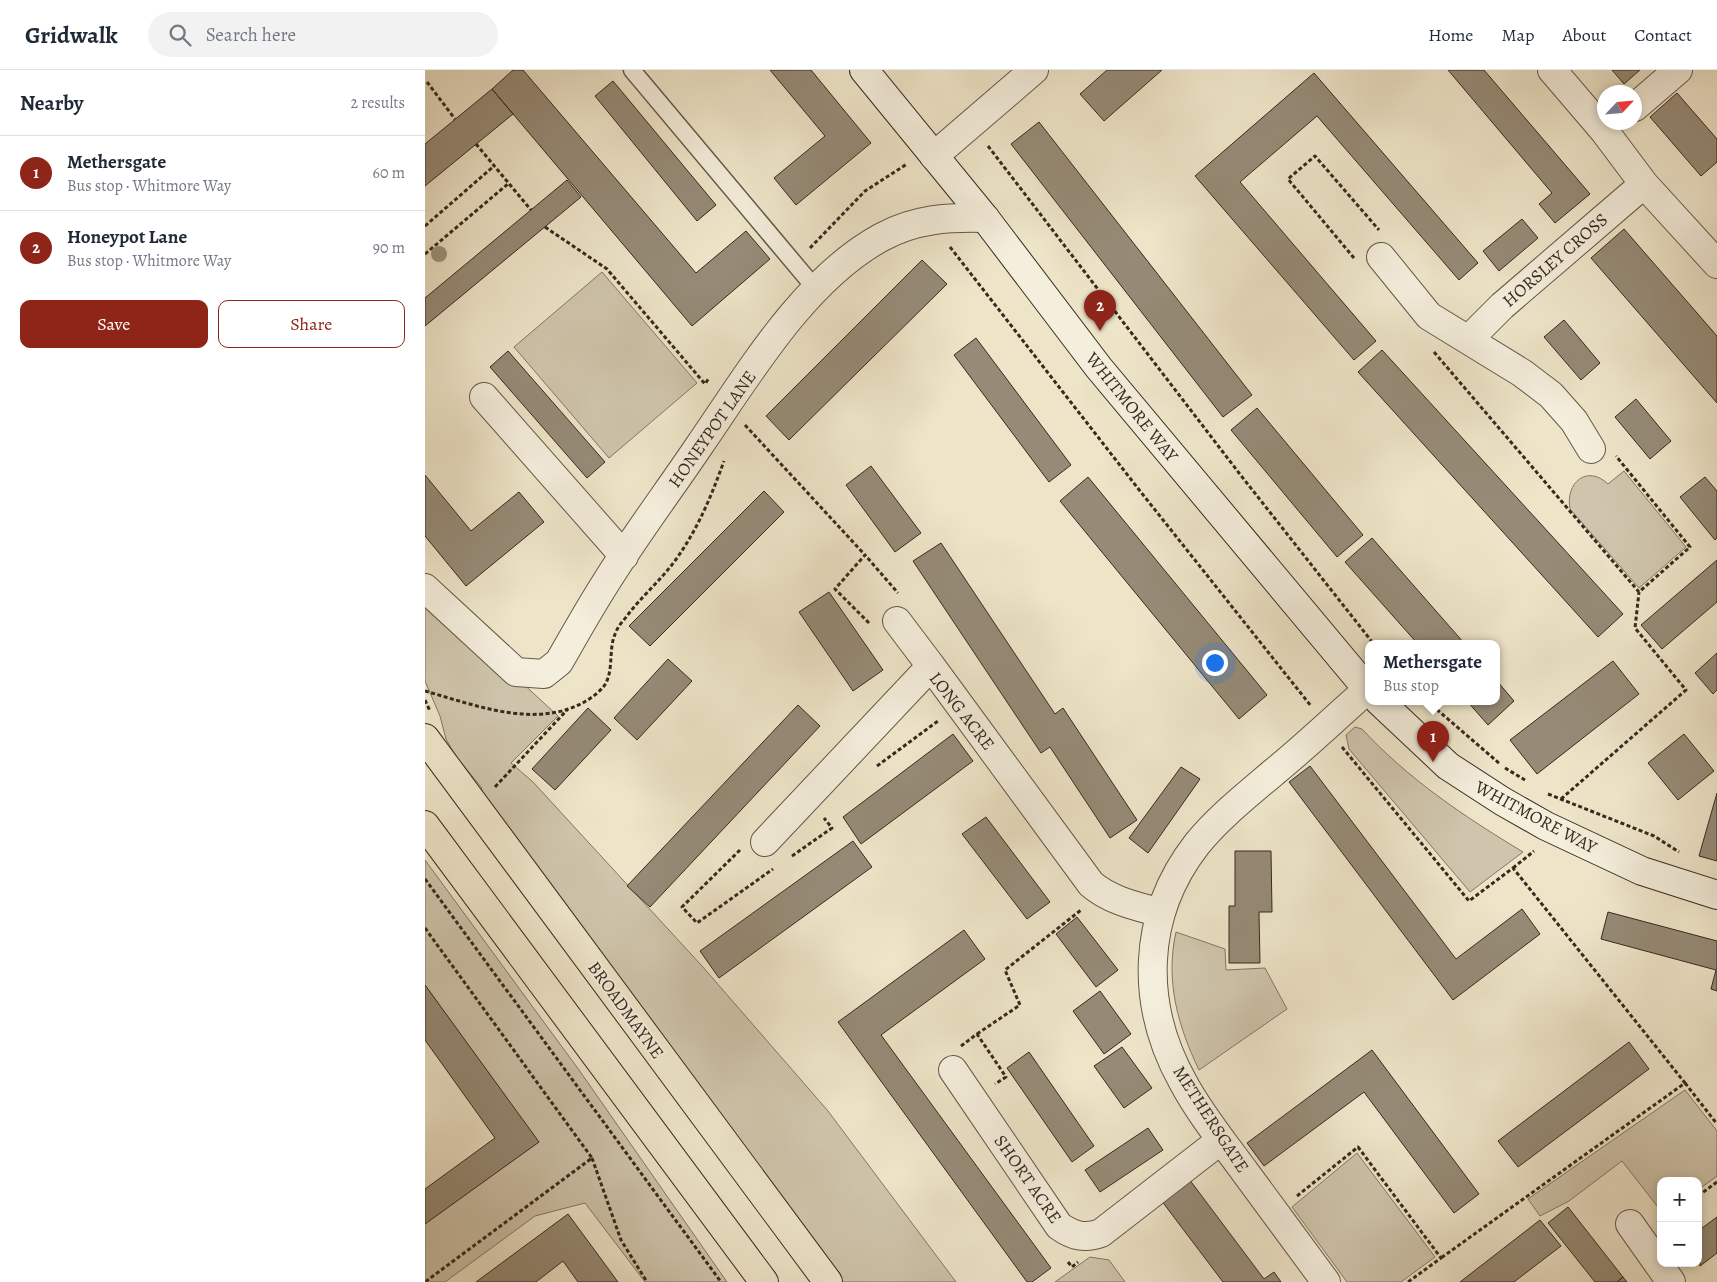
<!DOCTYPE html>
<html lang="en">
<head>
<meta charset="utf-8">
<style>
	body { margin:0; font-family:Alegreya,serif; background:#f2f2f3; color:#1f2937 }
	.controls { position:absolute; right:15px; bottom:15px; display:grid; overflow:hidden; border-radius:10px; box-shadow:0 2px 8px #0003 }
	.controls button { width:45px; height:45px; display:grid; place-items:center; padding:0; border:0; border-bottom:1px solid #e0e1e3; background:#fff; color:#1f2937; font:25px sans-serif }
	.compass { position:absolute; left:1172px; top:15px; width:45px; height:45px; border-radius:50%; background:#fff; box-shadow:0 2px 8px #0003; rotate:64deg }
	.you { position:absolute; left:789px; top:592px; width:18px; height:18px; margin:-12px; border:4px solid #fff; border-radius:50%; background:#1a73e8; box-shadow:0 0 0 8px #1a73e833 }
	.badge { display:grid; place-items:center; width:32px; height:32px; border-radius:50%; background:#8f2418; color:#fff; font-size:16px; font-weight:700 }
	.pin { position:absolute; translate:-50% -41px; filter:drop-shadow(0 1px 2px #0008) }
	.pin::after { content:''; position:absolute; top:26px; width:18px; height:15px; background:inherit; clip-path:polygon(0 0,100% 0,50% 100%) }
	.popup { position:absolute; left:940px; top:570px; width:135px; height:65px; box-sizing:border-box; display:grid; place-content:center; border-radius:10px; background:#fff; filter:drop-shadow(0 1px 4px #0005); font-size:16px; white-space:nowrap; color:#747a83 }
	.popup b { font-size:19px; color:#1f2937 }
	.popup::after { content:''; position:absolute; left:50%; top:100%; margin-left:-10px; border:10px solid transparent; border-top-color:#fff }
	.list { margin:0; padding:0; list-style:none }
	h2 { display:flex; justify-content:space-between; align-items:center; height:65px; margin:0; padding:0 20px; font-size:21px }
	h2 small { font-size:16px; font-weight:400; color:#747a83 }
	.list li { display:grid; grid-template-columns:32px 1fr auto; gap:15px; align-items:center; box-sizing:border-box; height:75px; padding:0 20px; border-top:1px solid #e0e1e3 }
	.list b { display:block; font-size:19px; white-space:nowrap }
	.list p { margin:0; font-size:16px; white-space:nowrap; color:#747a83 }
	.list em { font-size:16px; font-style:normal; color:#747a83 }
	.actions { display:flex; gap:10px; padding:15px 20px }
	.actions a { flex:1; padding:11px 0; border:1px solid #8f2418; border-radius:10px; text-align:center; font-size:18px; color:#8f2418 }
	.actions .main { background:#8f2418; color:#fff }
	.icon { flex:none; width:28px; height:28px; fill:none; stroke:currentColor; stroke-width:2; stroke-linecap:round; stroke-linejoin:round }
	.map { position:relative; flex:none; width:1292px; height:1212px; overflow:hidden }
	header { display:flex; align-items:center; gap:30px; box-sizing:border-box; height:70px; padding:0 25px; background:#fff; border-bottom:1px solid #e0e1e3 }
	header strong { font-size:24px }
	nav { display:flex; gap:28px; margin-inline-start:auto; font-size:18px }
	.search { width:350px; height:45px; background:#f2f2f3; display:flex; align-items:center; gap:12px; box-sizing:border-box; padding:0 18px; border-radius:28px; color:#747a83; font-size:19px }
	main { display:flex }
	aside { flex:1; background:#fff }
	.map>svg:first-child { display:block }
</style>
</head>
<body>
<header>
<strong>Gridwalk</strong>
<div class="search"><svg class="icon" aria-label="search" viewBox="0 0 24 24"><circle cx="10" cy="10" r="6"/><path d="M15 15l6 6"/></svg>Search here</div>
<nav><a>Home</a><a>Map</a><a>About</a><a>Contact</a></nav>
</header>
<main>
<aside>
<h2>Nearby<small>2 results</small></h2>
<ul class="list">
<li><span class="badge">1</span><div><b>Methersgate</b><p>Bus stop · Whitmore Way</p></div><em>60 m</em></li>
<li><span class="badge">2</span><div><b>Honeypot Lane</b><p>Bus stop · Whitmore Way</p></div><em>90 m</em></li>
</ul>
<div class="actions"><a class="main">Save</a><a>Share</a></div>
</aside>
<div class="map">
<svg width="1292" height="1212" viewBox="0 0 1292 1212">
	<rect width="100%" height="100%" fill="#eee5c9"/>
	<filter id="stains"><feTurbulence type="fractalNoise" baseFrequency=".004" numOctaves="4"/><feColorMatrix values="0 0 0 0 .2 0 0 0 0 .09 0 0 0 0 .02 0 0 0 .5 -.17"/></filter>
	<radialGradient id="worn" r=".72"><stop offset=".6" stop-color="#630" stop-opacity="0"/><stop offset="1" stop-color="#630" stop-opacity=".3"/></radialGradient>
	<path fill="#cfc5ac" stroke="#837765" d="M177 202 272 313 184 388 89 277Z
		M1199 401 1261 477 1214 518 1145 439C1140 413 1162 394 1183 414Z
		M0 523 133 646 86 693 108 712 277 896 403 1041 531 1212H413L63 739 56 717 30 685 21 669 15 646 0 611Z
		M930 657 937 659C983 709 1040 747 1098 782L1045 822 924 679 921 665Z
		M0 790 154 1000 302 1212H220L160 1133 110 1146 20 1212H0V1154L113 1072 0 915Z
		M751 862 800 879 801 900 840 898 862 939 774 1000C753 956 740 911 751 862Z
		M1260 1020 1292 1061V1106L1273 1120V1111H1236V1141L1197 1091 1144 1131 1115 1146 1103 1129Z
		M932 1083 1010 1187 976 1212H922L867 1137Z
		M665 1187 684 1190 700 1212H630Z"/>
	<path fill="#968b77" stroke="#37291e" d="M88 0H98L271 203 321 161 345 189 267 256 67 19Z
		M345 0H386L446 73 371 135 349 108 400 66Z
		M682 0H737L679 51 655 24Z
		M1023 0H1059L1165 124 1130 153 1114 134 1127 123Z
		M1187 0H1215L1199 14Z
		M889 3 1053 193 1034 210 892 46 815 112 951 271 929 290 770 106Z
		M188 11 291 135 272 151 170 26Z
		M67 19 88 44 0 116V74Z
		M1252 23 1292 69V92L1276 106 1225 47Z
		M614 52 827 325 798 347 586 74Z
		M142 110 156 127 0 256V228Z
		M1097 149 1113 168 1074 201 1058 181Z
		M1199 159 1292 266V333L1166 188Z
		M497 190 522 214 364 370 341 346Z
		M1139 250 1175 293 1156 310 1119 267Z
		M551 268 646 395 624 412 529 285Z
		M957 280 1198 544 1173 567 933 302Z
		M83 281 180 392 162 408 65 297Z
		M1211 329 1246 371 1225 389 1190 347Z
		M832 338 938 465 912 487 806 360Z
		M446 396 496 463 470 482 421 415Z
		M0 405 46 461 94 422 119 452 41 516 0 466Z
		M663 407 842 625 814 649 635 431Z
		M1280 407 1292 421V468L1290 470 1255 427Z
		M339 421 359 442 225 576 204 556Z
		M947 468 1039 573H992L920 492Z
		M516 473 630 644 638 638 712 750 685 768 625 677 616 683 488 491Z
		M1292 490V532L1237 579 1216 555Z
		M404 522 458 600 428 621 374 542Z
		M1292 583V620L1288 624 1270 603Z
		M243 589 267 611 212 670 189 648Z
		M1188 591 1214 624 1112 704 1085 670Z
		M1072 611 1089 631 1063 655 1042 631H1072Z
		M373 635 395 656 225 837 202 816Z
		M163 638 186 660 130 720 107 699Z
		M528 664 548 691 436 774 418 747Z
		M1259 664 1289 701 1253 730 1223 693Z
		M885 696 1031 889 1097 839 1115 864 1028 930 864 712Z
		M756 697 775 709 723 783 704 768Z
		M1292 723V791L1274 786Z
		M561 747 625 832 602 849 537 764Z
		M428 771 447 797 294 908 275 881Z
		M810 781H846L847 842H834L835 893H804V836H810Z
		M1183 842 1292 871V921L1286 919 1291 900 1176 869Z
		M652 847 693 900 671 917 631 864Z
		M539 860 560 889 456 965 626 1198 607 1212H602L413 952Z
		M0 915 114 1072 0 1154V1119L70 1068 0 970Z
		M675 921 706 964 679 984 648 941Z
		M1204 972 1224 999 1093 1097 1073 1071Z
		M697 977 727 1018 699 1038 669 996Z
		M947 980 1054 1124 1029 1143 939 1022 839 1096 822 1073Z
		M604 982 669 1076 647 1092 582 998Z
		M723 1058 738 1080 675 1122 660 1100Z
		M764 1109 839 1209 849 1202 856 1212H798L736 1130Z
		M1143 1137 1198 1207 1192 1212H1170L1123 1153Z
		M143 1144 193 1212H153L138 1191 111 1212H51Z
		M1292 1147V1183L1275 1196 1273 1161Z
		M1115 1150 1136 1176 1089 1212H1035Z
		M1198 1207 1202 1212H1192Z"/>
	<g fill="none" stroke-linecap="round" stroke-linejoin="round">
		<g stroke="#655849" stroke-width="19">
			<path id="lane" d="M207 0 390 218"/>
		</g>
		<g stroke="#655849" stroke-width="30">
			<path id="street" d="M1127 0 1180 62 1219 114 1292 194
				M1210 37 1253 0
				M509 86 609 0
				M956 187 1004 246 1097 303 1126 325 1149 351 1166 379
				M1044 269 1077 236 1219 114
				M59 327 199 486
				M0 518 91 602 119 604 134 592C149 566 164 539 180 514 209 467 243 422 274 376 323 305 379 209 457 167 490 149 523 147 560 148
				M472 551 506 596
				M340 772 506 596 666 814C686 831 711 836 736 843
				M528 1000 634 1156C648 1166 660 1169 676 1163L796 1070
				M1205 1154 1246 1212
				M901 1212C874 1175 847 1139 820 1102 799 1073 775 1044 758 1012 715 935 716 846 772 774 794 747 822 725 849 702 881 676 911 647 942 620"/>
		</g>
		<g stroke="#37291e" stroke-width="30">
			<path id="secondary" d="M439 0 560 148 674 298 944 621
				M954 631 1023 696 1077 731 1121 756 1217 801 1292 825"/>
		</g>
		<g stroke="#37291e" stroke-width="30">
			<path id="primary" d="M0 668 403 1212
				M0 755 339 1212"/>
		</g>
		<path stroke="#37291e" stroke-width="3" stroke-dasharray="4 2.5" stroke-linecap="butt" d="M2 12 30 49
			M51 74 106 140
			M563 76 814 403 948 573
			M0 156 69 96
			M120 157 182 199 280 314 284 308
			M525 177 715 421 886 636
			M385 178 440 121 482 94
			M0 184 84 113
			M929 188 863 109 890 86 954 160
			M1009 282 1214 522 1265 477 1191 386
			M320 355 440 485
			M444 553 410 519 440 485 473 523
			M0 621C50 635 112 660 161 631 168 627 177 620 181 613 189 596 183 578 191 562 193 556 198 551 202 546 216 527 235 511 249 492 272 461 286 427 299 391
			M0 630 5 641
			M1002 631 1075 694
			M917 677 1044 831 1088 798 1260 1013 1016 1188
			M452 696 513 651
			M1080 698 1100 710
			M70 717 142 640
			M1123 724 1229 766 1254 782
			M1136 729 1261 620 1210 558 1214 522
			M315 780 257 837 272 853 348 799
			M367 786 407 758 399 748
			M1088 798 1109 781
			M0 809 296 1212
			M0 858 167 1088 0 1212
			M552 964 595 935 580 900 656 840
			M536 976 552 964 581 1007 570 1014
			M1260 1013 1292 1054
			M167 1088 196 1170 222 1212
			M872 1126 933 1077 1016 1188 983 1212
			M1273 1126 1292 1112
			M643 1192 647 1197 653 1192"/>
		<use href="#lane" stroke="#f4eedc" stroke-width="16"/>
		<use href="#street" stroke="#f4eedc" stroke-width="28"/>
		<use href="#secondary" stroke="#f4eedc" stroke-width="28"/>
		<use href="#primary" stroke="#eee5c9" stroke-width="28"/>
	</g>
	<circle fill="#9e937f" cx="14" cy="184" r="8"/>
	<g text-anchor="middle" stroke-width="4" stroke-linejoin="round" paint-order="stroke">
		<g font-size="18" fill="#37291e" stroke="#f4eedc">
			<text transform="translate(1130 190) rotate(-41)" y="6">HORSLEY CROSS</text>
			<text transform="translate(707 337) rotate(51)" y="6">WHITMORE WAY</text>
			<text transform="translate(287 359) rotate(-55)" y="6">HONEYPOT LANE</text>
			<text transform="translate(537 641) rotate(52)" y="6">LONG ACRE</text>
			<text transform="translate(1111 747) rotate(28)" y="6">WHITMORE WAY</text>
			<text transform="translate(201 940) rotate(54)" y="6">BROADMAYNE</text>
			<text transform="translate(786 1049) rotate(57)" y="6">METHERSGATE</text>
			<text transform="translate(603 1109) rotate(55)" y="6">SHORT ACRE</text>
		</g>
	</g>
	<rect width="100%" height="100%" filter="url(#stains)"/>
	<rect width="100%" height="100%" fill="url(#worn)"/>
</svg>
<div class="controls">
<button>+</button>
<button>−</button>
</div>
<svg class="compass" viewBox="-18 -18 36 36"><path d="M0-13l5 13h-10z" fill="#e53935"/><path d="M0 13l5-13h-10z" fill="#747a83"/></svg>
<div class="you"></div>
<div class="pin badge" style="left:1008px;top:692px">1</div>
<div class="popup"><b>Methersgate</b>Bus stop</div>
<div class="pin badge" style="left:675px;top:261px">2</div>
</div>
</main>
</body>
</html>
